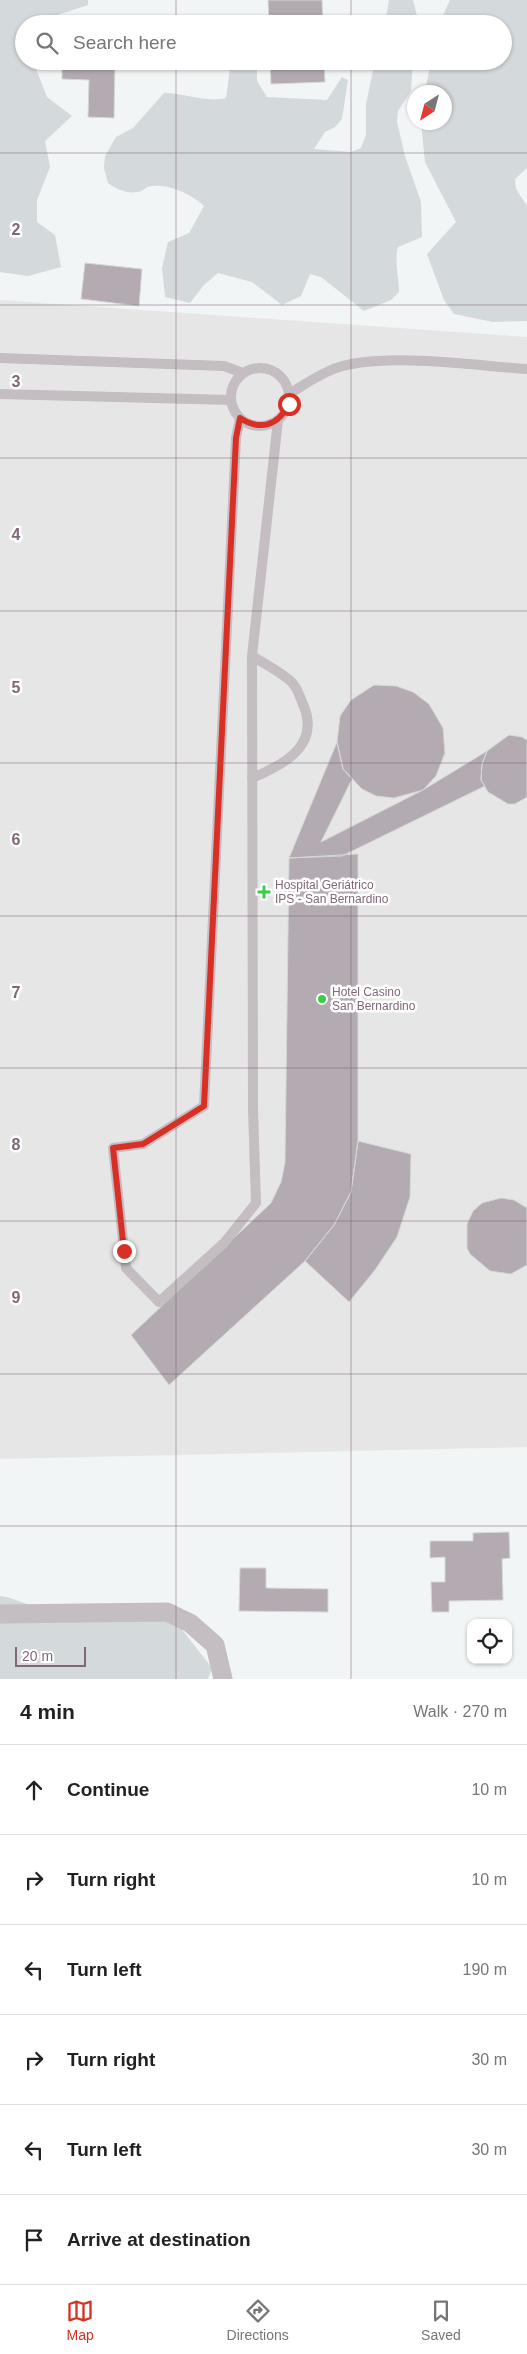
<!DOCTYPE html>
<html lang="en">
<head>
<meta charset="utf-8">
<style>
	body { margin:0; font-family:Arial,sans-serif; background:#f2f2f2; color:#222 }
	.controls { position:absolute; right:15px; bottom:15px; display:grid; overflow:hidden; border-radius:10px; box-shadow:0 1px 4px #0004 }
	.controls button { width:45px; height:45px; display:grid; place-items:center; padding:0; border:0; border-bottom:1px solid #e0e0e0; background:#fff; color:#222; font:25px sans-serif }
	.compass { position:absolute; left:407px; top:85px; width:45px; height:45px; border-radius:50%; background:#fff; box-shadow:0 1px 4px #0004; rotate:216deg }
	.scale { position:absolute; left:15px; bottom:12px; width:71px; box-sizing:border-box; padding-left:5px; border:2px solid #806879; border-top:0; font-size:14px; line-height:18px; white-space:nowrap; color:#806879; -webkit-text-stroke:4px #fff; paint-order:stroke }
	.stop { position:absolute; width:15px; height:15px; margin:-11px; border:4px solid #d93025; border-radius:50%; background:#fff }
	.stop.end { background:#d93025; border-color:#fff; box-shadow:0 1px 5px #0008 }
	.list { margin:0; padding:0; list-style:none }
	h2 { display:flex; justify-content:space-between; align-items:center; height:65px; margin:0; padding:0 20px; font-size:21px }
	h2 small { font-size:16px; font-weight:400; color:#767676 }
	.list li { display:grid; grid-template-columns:32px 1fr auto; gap:15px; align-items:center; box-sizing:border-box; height:90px; padding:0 20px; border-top:1px solid #e0e0e0 }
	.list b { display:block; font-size:19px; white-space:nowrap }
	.list em { font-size:16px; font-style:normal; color:#767676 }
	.icon { flex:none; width:28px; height:28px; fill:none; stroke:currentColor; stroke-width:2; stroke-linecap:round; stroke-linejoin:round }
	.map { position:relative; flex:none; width:527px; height:1679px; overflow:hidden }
	.search { position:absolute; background:#fff; box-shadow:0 1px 4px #0004; left:15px; right:15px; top:15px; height:55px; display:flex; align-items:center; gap:12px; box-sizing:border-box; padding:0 18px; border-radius:28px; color:#767676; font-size:19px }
	.sheet { height:605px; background:#fff }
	nav { display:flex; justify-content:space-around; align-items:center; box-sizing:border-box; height:70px; border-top:1px solid #e0e0e0; background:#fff; font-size:14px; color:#767676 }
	nav a { display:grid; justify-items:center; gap:2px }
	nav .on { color:#d93025 }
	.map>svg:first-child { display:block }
</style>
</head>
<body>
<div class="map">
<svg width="527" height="1679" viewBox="0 0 527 1679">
	<rect width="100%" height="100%" fill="#f2f5f5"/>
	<path fill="#e6e6e7" d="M0 300 527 337V1447L0 1459Z"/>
	<path fill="#d4d9dc" d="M0 0H88V5L42 20 41 24H24V61H33L47 97 72 116 45 141 50 167 37 200V222L55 235 61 267 28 276 0 272Z
		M389 0H413L417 16V24H385Z
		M450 0H527V168L515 179 516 189 527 206V321L493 322 454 314 444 300 427 254 456 222 425 162 421 123 444 122V92H425L431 61H503V24H439Z
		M235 61H257V81L267 97 327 100 342 77 348 80 342 119 335 127 325 132 314 149 351 152 361 148 366 135V104L375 61H413L411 91 398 111 397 122 405 156 421 202 422 237 398 247C394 259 399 278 399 292L391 300 364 311 321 277 310 274 301 296 282 305 252 282 218 273 204 285 190 303 165 297 162 268 168 242 189 233 204 206C191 194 166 182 148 187 146 187 144 190 141 191 130 195 117 190 108 183L104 168 105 156 116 137 133 128 164 93C185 93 206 103 226 98L230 68Z
		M0 1596 7 1597 30 1605 177 1623 212 1668 208 1679H0Z"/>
	<path fill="#b4aab1" stroke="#d5d7d6" d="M268 0H322L323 24H269Z
		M62 61H115L114 118 88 117 89 80 62 79Z
		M270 61H324L325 82 271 84Z
		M85 263 142 269 139 306 81 299Z
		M374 685 396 686 413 692 429 704 443 728 445 753 436 776 423 790 394 798 376 796 362 789 343 769 337 742 340 716 351 700Z
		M509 735 522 737 527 740V797L515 804H508L488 792 481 780 482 764 487 751Z
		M337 742 343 769 352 779 321 842 423 790 487 751 482 764 481 780 485 786 342 856 289 858Z
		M358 854V1141L351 1192 334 1225 305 1261 169 1385 131 1335 271 1203 281 1182 285 1163 289 858Z
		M358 1141 411 1154 410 1197 397 1237 375 1270 349 1302 305 1261 334 1225 351 1192Z
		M501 1198 514 1200 527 1208V1265L511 1274 490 1271 470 1254 467 1248V1224L473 1211 482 1203Z
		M509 1532 510 1558 502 1559 503 1600 449 1601V1612H432L431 1582H445V1557L430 1558V1541H473V1533Z
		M240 1568H266V1588L328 1589V1612L239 1611Z"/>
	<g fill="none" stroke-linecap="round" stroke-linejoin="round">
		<path stroke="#c4bdc2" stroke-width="10" d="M0 358 224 366 243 373
			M231 397a29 29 0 1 1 58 0a29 29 0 1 1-58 0Z
			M0 394 231 400
			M289 394C302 386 315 377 329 371 374 350 476 366 527 369
			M240 418 236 438 204 1106 143 1144 113 1148 126 1268 159 1302 224 1243 256 1203 253 1109 252 656 278 420
			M252 656C263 663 287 675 294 685 298 690 300 697 302 702 322 744 286 764 252 778"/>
		<path stroke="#c4bdc2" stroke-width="19" d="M0 1614 167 1612 190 1623 215 1645 223 1679"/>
	</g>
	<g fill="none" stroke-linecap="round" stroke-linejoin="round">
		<path stroke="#d93025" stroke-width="6" d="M124 1251 113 1148 143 1144 204 1106 236 438 240 418C260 431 278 426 289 404"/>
	</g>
	<path fill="none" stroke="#806879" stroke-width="1" stroke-opacity="0.55" d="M176 0V24M351 0V24M176 61V1679M351 61V1679M0 153H527M0 305H527M0 458H527M0 611H527M0 763H527M0 916H527M0 1068H527M0 1221H527M0 1374H527M0 1526H527"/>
	<g fill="#3acd47" stroke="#fff" stroke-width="2">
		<path d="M261.5 884.5h5v5h5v5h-5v5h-5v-5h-5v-5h5z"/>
		<circle cx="322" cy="999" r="5"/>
	</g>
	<g text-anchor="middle" stroke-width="5" stroke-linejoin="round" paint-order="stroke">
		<g font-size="12" fill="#806879" stroke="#fff" text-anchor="start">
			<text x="275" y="889">Hospital Geriátrico<tspan x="275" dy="14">IPS - San Bernardino</tspan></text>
			<text x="332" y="996">Hotel Casino<tspan x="332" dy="14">San Bernardino</tspan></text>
		</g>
	</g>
	<g font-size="16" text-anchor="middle" font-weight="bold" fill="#806879" stroke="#fff" stroke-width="5" stroke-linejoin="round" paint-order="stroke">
		<text x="16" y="235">2</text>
		<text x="16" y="387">3</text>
		<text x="16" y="540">4</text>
		<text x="16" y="693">5</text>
		<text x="16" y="845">6</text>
		<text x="16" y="998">7</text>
		<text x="16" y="1150">8</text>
		<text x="16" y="1303">9</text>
	</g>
</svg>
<div class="controls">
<button><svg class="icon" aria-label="locate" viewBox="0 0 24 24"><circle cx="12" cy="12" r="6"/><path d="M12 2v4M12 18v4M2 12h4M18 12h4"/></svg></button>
</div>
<svg class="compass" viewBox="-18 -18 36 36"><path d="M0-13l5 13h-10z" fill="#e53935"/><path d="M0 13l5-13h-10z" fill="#767676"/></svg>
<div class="scale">20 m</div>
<div class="stop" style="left:289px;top:404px"></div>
<div class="stop end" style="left:124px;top:1251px"></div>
<div class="search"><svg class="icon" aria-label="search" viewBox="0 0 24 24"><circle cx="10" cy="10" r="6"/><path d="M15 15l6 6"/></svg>Search here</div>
</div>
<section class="sheet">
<h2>4 min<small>Walk · 270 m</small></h2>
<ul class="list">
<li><svg class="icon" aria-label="ahead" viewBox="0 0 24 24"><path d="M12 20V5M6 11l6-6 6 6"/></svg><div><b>Continue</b></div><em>10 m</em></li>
<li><svg class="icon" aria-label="right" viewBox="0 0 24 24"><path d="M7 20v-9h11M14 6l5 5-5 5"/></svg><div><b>Turn right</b></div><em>10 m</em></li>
<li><svg class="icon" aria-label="left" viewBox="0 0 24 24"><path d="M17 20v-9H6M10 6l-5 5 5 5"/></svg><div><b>Turn left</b></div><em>190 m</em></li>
<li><svg class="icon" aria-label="right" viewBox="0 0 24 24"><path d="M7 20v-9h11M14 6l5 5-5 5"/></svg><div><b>Turn right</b></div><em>30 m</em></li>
<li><svg class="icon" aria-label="left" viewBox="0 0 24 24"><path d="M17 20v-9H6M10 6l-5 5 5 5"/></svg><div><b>Turn left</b></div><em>30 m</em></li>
<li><svg class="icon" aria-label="arrive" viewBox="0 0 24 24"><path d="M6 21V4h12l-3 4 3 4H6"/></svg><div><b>Arrive at destination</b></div></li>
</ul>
</section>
<nav>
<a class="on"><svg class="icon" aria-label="map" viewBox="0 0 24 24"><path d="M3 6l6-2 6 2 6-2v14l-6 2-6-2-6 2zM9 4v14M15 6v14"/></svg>Map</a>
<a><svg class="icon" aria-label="directions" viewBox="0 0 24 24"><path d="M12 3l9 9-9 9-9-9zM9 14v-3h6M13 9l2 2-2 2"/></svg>Directions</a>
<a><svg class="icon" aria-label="saved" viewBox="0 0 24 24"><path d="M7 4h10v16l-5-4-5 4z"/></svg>Saved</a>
</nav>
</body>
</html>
